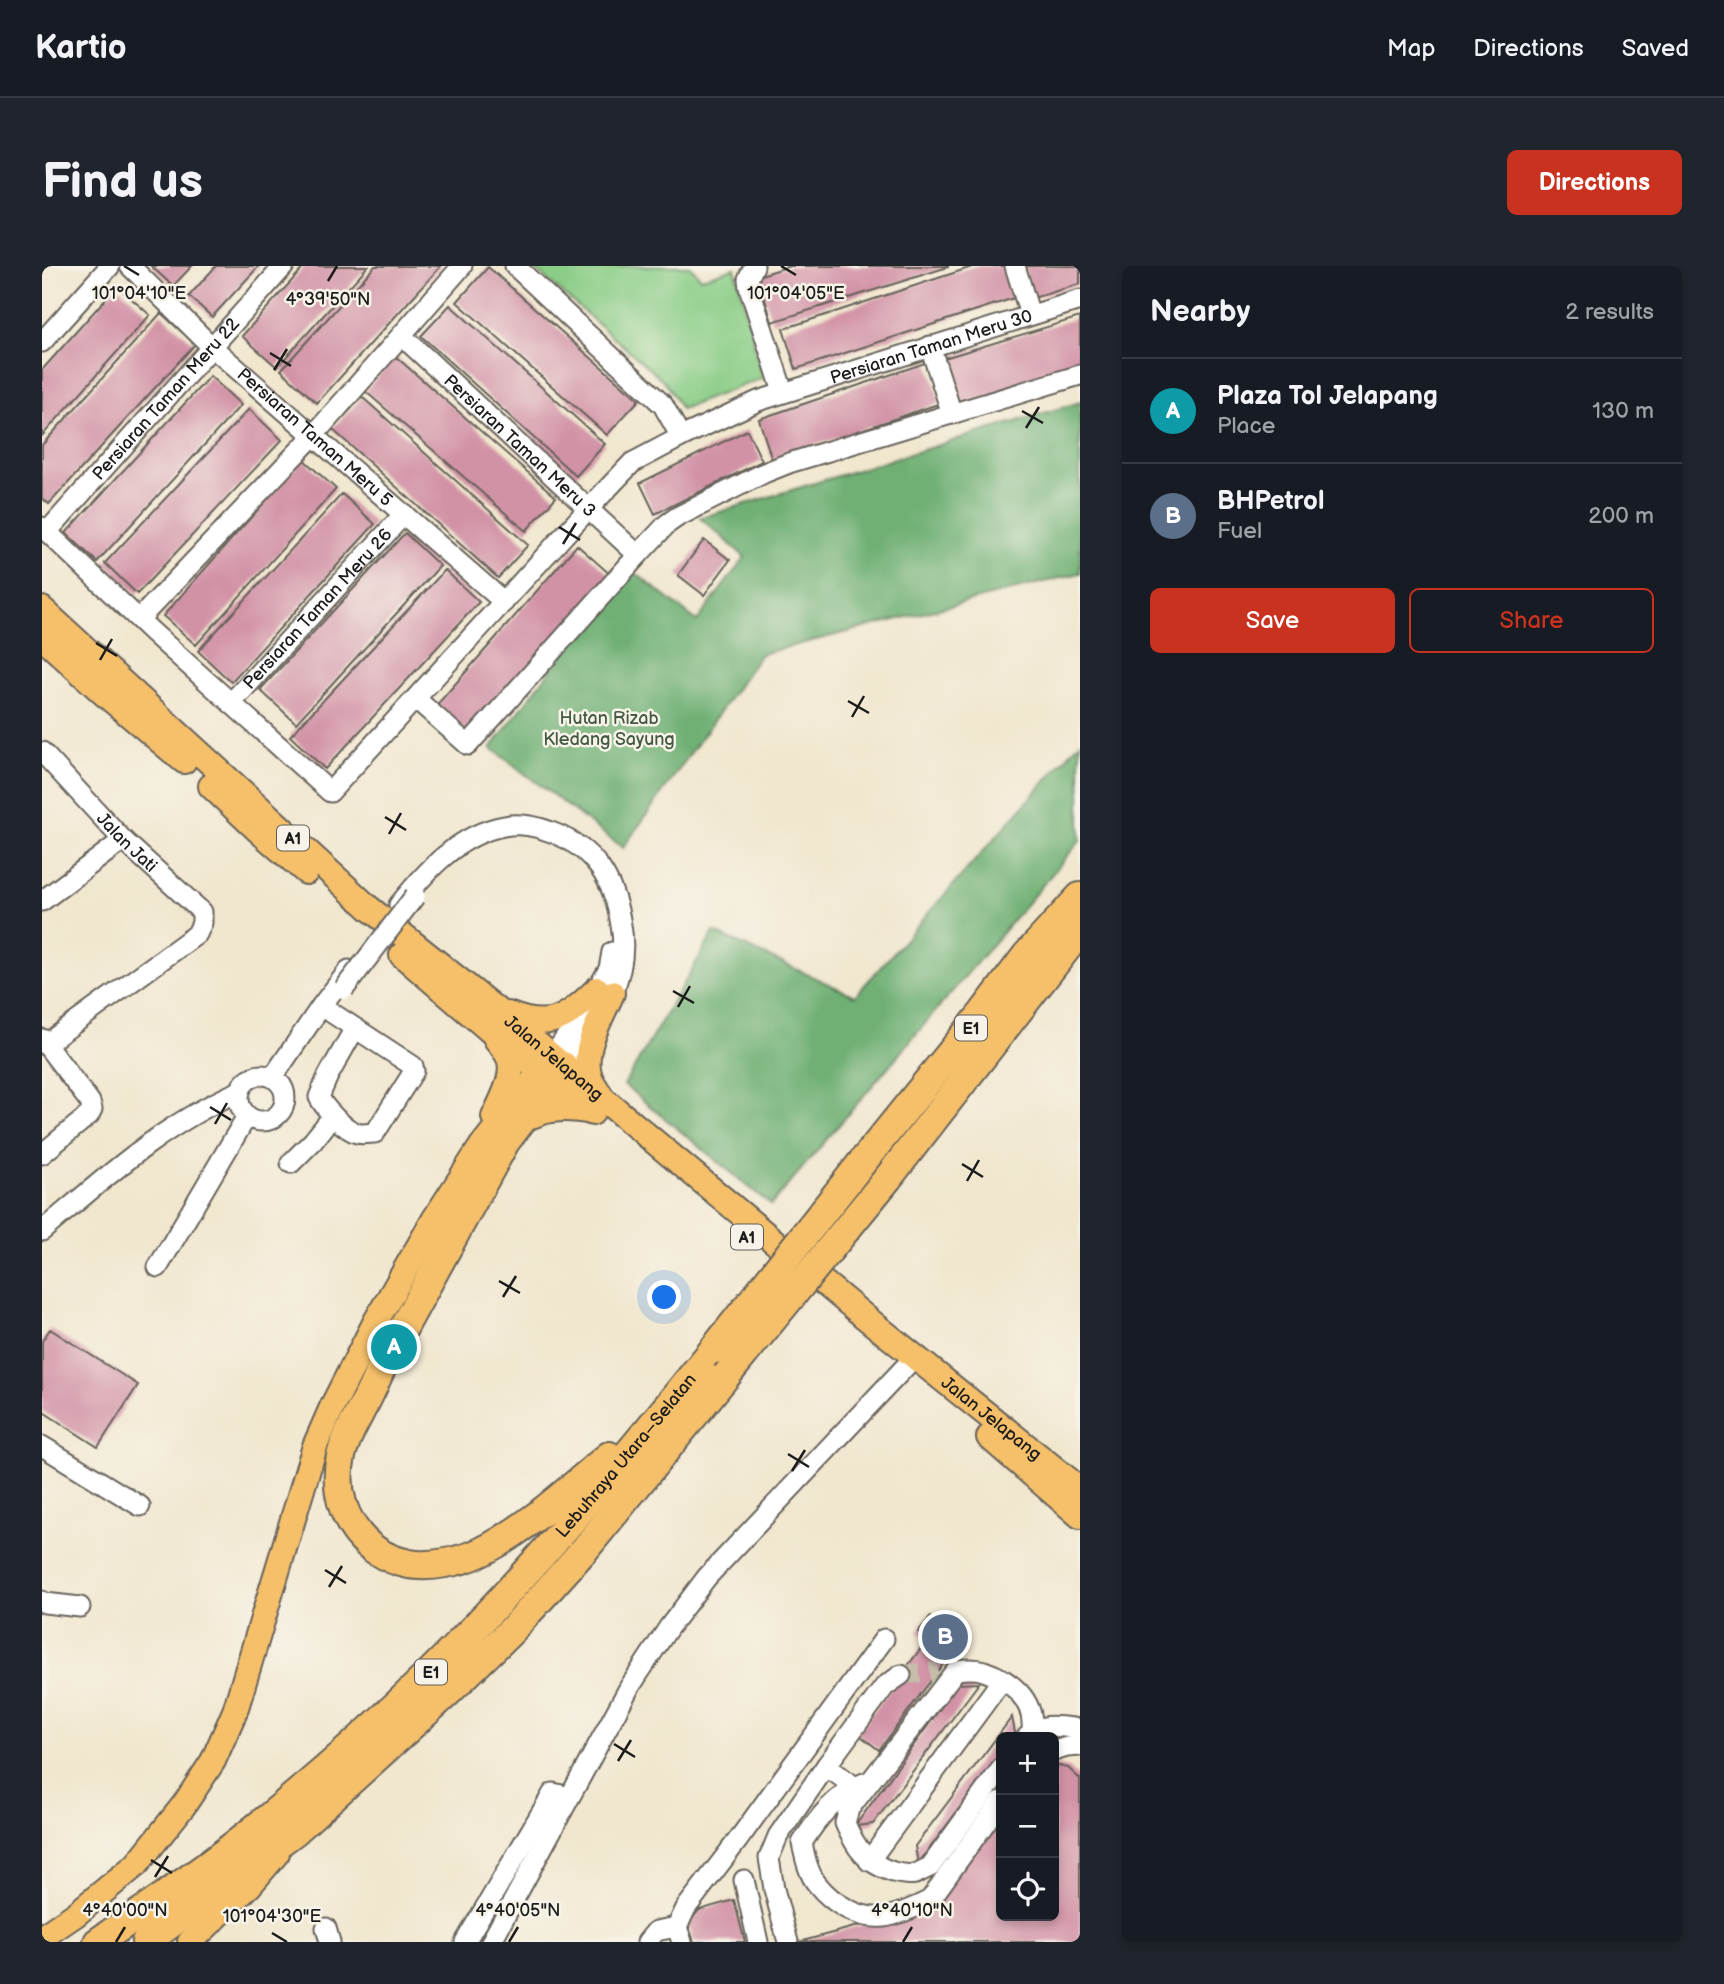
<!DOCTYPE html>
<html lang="en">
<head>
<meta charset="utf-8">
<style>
	body { margin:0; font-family:"Balsamiq Sans",sans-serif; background:#20242c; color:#f1f3f6 }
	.controls { position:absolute; right:21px; bottom:21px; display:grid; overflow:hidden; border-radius:10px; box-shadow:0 4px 10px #0003 }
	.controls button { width:63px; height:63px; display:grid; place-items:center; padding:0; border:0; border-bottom:2px solid #363941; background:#171b24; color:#f1f3f6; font:35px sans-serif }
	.you { position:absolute; left:623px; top:1032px; width:24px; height:24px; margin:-18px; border:5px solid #fff; border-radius:50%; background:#1a73e8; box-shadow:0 0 0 10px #1a73e833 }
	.badge { display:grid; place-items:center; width:46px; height:46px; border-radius:50%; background:#c8321e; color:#fff; font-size:23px; font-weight:700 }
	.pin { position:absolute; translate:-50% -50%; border:4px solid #fff; box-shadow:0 2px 7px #0006 }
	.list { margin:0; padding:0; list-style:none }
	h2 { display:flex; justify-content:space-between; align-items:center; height:91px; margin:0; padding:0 28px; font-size:30px }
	h2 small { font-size:23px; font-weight:400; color:#9ea1a6 }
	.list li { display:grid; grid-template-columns:46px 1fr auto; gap:21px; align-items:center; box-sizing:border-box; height:105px; padding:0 28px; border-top:2px solid #363941 }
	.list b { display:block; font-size:26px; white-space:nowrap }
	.list p { margin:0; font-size:23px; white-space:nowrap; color:#9ea1a6 }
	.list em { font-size:23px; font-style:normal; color:#9ea1a6 }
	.actions { display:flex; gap:14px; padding:21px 28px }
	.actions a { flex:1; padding:16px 0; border:2px solid #c8321e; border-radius:10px; text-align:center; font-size:24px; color:#c8321e }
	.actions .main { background:#c8321e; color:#fff }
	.icon { flex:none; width:38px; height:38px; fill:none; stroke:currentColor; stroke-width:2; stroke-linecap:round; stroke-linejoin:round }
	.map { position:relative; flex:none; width:1038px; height:1676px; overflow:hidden; border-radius:10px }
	header { display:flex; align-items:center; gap:42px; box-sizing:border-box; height:98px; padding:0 35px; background:#171b24; border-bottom:2px solid #363941 }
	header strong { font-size:33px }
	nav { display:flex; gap:38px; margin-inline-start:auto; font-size:24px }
	.intro { display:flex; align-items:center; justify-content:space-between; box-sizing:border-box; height:168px; padding:0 42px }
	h1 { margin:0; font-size:49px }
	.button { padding:18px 32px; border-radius:10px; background:#c8321e; color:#fff; font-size:24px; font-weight:700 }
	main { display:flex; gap:42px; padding:0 42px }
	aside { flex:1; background:#171b24; border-radius:10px; box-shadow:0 4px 10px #0003 }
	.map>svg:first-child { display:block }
</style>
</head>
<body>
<header>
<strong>Kartio</strong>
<nav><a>Map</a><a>Directions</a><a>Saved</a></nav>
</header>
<div class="intro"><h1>Find us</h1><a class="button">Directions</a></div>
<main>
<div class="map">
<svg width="1038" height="1676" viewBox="0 0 1038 1676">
	<rect width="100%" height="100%" fill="#f7f3e8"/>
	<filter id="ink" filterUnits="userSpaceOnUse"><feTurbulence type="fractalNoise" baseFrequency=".0143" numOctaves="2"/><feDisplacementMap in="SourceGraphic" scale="14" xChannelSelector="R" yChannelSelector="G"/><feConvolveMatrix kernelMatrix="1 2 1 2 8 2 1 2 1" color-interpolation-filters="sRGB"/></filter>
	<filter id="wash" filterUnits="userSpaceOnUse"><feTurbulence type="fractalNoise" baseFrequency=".00686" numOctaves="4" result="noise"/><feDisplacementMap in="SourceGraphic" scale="28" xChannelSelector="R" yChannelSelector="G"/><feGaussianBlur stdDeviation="1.57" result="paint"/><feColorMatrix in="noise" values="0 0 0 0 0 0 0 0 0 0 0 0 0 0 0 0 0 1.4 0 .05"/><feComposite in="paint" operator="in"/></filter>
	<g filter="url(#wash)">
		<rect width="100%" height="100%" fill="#f1e7cf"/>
		<path fill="#8acd87" stroke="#537452" stroke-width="2" d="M489 0H648L659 12 693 2 721 112 639 143 623 116Z"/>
		<path fill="#6fb074" stroke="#466648" stroke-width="2" d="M1038 136V307L719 388 581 582 449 482 587 302 655 355 703 291 658 252Z
			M1038 476V575L729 939 582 819 672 666 813 730Z"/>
		<g id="blocks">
			<path fill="#d292a6" d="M109 0H150L131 20Z
				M174 0H217L170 51 147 30Z
				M263 0H326L235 101 200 70Z
				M333 0H399L275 137 239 104Z
				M748 0H906V1L730 56 716 10Z
				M933 0H965L975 31 754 103 741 63Z
				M981 0H1038V18L991 32Z
				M446 1 597 134 565 169 415 36Z
				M75 20 108 49 0 170V104Z
				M408 39 563 178 534 210 379 70Z
				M119 47 153 78 7 238 0 232V179Z
				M1038 51V103L913 140 899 93Z
				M353 90 514 231 484 265 323 125Z
				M886 96 899 137 730 194 717 153Z
				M168 110 199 139 55 296 24 267Z
				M320 131 486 279 456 312 290 163Z
				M207 143 240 174 95 328 63 297Z
				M705 164 720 195 613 248 598 217Z
				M261 193 294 223 154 379 121 350Z
				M300 228 333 258 189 416 156 385Z
				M363 267 398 300 254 457 218 424Z
				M662 274 688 294 662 329 636 309Z
				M535 279 570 310 429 470 394 440Z
				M403 304 437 336 283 503 248 470Z
				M346 1059 375 1075 359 1103 330 1086Z
				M8 1063 96 1119 56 1181 0 1145V1075Z
				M888 1351 919 1374 837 1484 815 1467 886 1373 876 1366Z
				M937 1417 831 1558 813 1560 916 1418Z
				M970 1451 973 1467 970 1471H959V1486L876 1598 873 1580Z
				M1012 1499 1026 1502 1038 1513V1676H757L890 1640 959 1548V1650H1012Z
				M692 1634 703 1676H652L646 1658 657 1644Z"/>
		</g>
	</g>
	<g filter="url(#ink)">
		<use href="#blocks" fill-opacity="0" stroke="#67635b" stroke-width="2"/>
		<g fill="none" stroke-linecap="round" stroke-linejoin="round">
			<path stroke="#c6beab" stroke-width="19" stroke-dasharray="19 10" stroke-linecap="butt" d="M859 1409 896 1405"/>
			<g stroke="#67635b" stroke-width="23">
				<g id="minor">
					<path id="s1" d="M88 0 170 81 462 336"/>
					<path d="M473 0 621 139 639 171"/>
					<path d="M712 0 706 13 707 21 741 126"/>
					<path d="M973 0 988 49"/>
					<path id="s2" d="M360 70 596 289"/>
					<path d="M0 76 68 0"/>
					<path d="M888 80 910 148"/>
					<path id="s3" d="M0 261 109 365 288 526 546 243 590 197 639 171 716 135 1038 34"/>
					<path id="s4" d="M6 265 242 0"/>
					<path d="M97 353 271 170 420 0"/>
					<path d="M374 433 426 479 596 289 625 258 635 251 722 207 747 197 1038 109"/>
					<path id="s5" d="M189 437 362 248"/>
					<path id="s6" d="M0 486 81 574 160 646V657L155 668 4 778"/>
					<path d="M0 635 81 574"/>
					<path d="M357 639C384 605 417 568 462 560 477 557 495 560 509 566 553 582 572 615 579 659 583 682 580 706 570 727L521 800"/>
					<path d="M287 745 371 800 372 805 333 867C328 867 320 869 315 867 302 863 283 843 277 831L286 810 313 762"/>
					<path d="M0 773 48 836 50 843 47 849 0 888"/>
					<path d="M510 791 541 747 555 723 567 703 570 686"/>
					<circle cx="220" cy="832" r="23"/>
					<path d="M231 811 280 739 307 704"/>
					<path d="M249 897 271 875 291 850"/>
					<path d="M0 965C63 912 121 858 198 825"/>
					<path d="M116 1001 205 850"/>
					<path d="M0 1180 98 1240"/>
					<path d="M0 1335 3 1337 38 1341"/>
					<path d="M985 1471C998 1455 1020 1461 1038 1463"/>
					<path d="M1012 1485 1025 1481 1038 1480"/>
					<path d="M784 1500 813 1521"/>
					<path d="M959 1503 888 1601C883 1603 878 1606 873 1608 866 1609 858 1608 851 1606 824 1597 814 1583 803 1557L807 1543 914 1404C922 1403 933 1402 942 1405 969 1414 993 1434 990 1465"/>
					<path d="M822 1517C793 1530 776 1551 760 1577 763 1591 766 1607 775 1618 790 1637 817 1654 842 1651 857 1649 874 1641 888 1634L959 1535"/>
					<path d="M827 1595 960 1414"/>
					<path d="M702 1614 716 1676"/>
					<path d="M284 1662 288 1676"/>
					<path d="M423 1676 511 1527 527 1531"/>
					<path d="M449 1676 587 1422 627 1361 665 1311 864 1100"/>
					<path d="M605 1676 614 1665 635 1661"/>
					<path d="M640 1676 635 1661 644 1642 696 1574 842 1373"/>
					<path d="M746 1676 732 1623 727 1592 736 1570 784 1500 843 1420 859 1409"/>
				</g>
			</g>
			<g stroke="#67635b" stroke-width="28">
				<g id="major">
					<path id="s7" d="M0 343 327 642 452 742 823 1051 1038 1223"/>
					<path d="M0 371 59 425 142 495"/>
					<path d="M169 520 218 566 264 606"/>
					<path d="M360 689 446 763 550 847"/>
					<path d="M466 748C508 765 524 753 555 723"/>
					<path d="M558 828C554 822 549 816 547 808 540 782 560 751 570 727"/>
					<path d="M452 851C459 835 474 810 467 792 464 785 459 779 454 773"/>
					<path d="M947 1171 1038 1250"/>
					<path d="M0 1671 34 1648 95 1598 142 1539 171 1495 193 1445 273 1180 291 1139 334 1055 393 952 439 881 509 792"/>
					<path d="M148 1676 208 1619 235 1587"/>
				</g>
			</g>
			<g stroke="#67635b" stroke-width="32">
				<g id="highway">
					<path d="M481 852C502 840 522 839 545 843"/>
					<path d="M822 894 941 747 985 689 1038 631"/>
					<path d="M846 912 1038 665"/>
					<path d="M359 1066 463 876 521 800"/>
					<path d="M343 1094C335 1110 329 1127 320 1142 312 1158 303 1172 299 1190 288 1240 316 1288 367 1298 389 1302 420 1295 439 1286 484 1264 528 1222 567 1190"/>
					<path id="s8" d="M56 1676C94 1650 132 1624 169 1597 208 1568 247 1535 284 1503 430 1378 552 1232 672 1083"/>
					<path d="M104 1676 253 1565 403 1429 470 1364 543 1283 684 1110"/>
				</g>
			</g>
			<use href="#minor" stroke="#fff" stroke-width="19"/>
			<use href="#major" stroke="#f6c06b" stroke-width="24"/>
			<use href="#highway" stroke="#f6c06b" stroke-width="28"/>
			<g stroke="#67635b" stroke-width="23" stroke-linecap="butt">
				<path id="minor-bridge" d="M302 723 373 630"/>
			</g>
			<g stroke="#67635b" stroke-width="32" stroke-linecap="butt">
				<path id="highway-bridge" d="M672 1083 822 894
					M684 1110 846 912"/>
			</g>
			<use href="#minor-bridge" stroke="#fff" stroke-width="19"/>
			<use href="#highway-bridge" stroke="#f6c06b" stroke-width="28"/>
		</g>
	</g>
	<path fill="none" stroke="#1c1c1c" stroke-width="2.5" d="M82 0 97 9M739 0 754 9M286 15 295 0M228 87 249 100M232 104 245 83M980 145 1001 157M984 162 997 141M517 261 538 274M521 278 534 257M54 377 75 390M58 394 70 373M806 435 827 447M810 451 822 430M343 551 364 564M347 568 359 547M631 725 652 737M636 741 648 720M168 841 189 854M173 858 185 837M920 898 941 911M925 915 937 894M457 1015 478 1027M461 1031 474 1010M746 1188 767 1201M750 1205 763 1184M283 1304 304 1317M287 1321 300 1300M572 1478 593 1491M576 1495 589 1474M109 1594 130 1607M113 1611 126 1590M230 1667 245 1676M74 1676 83 1661M467 1676 476 1661M861 1676 870 1661"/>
	<g text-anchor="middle" stroke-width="5" stroke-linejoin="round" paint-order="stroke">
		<g fill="#f7f3e8" stroke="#5e5c59" stroke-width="2">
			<rect x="235" y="559.5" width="32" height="25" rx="5"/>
			<rect x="913" y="749.5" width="32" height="25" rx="5"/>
			<rect x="689" y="958.5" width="32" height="25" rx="5"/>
			<rect x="373" y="1393.5" width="32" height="25" rx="5"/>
		</g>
		<g font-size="16" font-weight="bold" fill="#1c1c1c">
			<text x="251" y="578">A1</text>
			<text x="929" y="768">E1</text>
			<text x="705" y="977">A1</text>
			<text x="389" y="1412">E1</text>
		</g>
		<g font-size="18" fill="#1c1c1c" stroke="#f7f3e8">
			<text dy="6" stroke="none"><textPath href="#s3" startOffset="1160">Persiaran Taman Meru 30</textPath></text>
			<text dy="6" stroke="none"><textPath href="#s4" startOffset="177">Persiaran Taman Meru 22</textPath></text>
			<text dy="6" stroke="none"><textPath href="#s1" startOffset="252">Persiaran Taman Meru 5</textPath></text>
			<text dy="6" stroke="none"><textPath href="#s2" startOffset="161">Persiaran Taman Meru 3</textPath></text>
			<text dy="6" stroke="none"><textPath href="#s5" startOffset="128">Persiaran Taman Meru 26</textPath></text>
			<text dy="6" stroke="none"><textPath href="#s6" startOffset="124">Jalan Jati</textPath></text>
			<text dy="6" stroke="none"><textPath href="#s7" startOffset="681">Jalan Jelapang</textPath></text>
			<text dy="6" stroke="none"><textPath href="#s7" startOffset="1248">Jalan Jelapang</textPath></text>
			<text dy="6" stroke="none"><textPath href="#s8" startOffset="721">Lebuhraya Utara–Selatan</textPath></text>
		</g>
		<g font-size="18" fill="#425a41" stroke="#f7f3e8">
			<text x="567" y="458">Hutan Rizab<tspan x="567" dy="21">Kledang Sayung</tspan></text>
		</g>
	</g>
	<g font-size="18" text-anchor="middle" fill="#1c1c1c" stroke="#f7f3e8" stroke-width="5" stroke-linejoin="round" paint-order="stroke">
		<text x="97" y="33">101°04'10"E</text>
		<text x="754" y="33">101°04'05"E</text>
		<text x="286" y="39">4°39'50"N</text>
		<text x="83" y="1650">4°40'00"N</text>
		<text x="476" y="1650">4°40'05"N</text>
		<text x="870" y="1650">4°40'10"N</text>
		<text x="230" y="1656">101°04'30"E</text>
	</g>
</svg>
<div class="controls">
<button>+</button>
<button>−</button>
<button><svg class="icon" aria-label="locate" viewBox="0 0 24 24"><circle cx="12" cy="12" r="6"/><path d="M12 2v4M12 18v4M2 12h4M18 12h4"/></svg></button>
</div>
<div class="you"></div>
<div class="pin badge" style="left:352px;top:1081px;background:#0f9aa8">A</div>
<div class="pin badge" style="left:903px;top:1371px;background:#5c6f8a">B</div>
</div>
<aside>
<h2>Nearby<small>2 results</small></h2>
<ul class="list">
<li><span class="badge" style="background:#0f9aa8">A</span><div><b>Plaza Tol Jelapang</b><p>Place</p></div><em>130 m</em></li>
<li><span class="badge" style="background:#5c6f8a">B</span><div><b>BHPetrol</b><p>Fuel</p></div><em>200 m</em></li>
</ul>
<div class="actions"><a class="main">Save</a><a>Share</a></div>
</aside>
</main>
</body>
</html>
